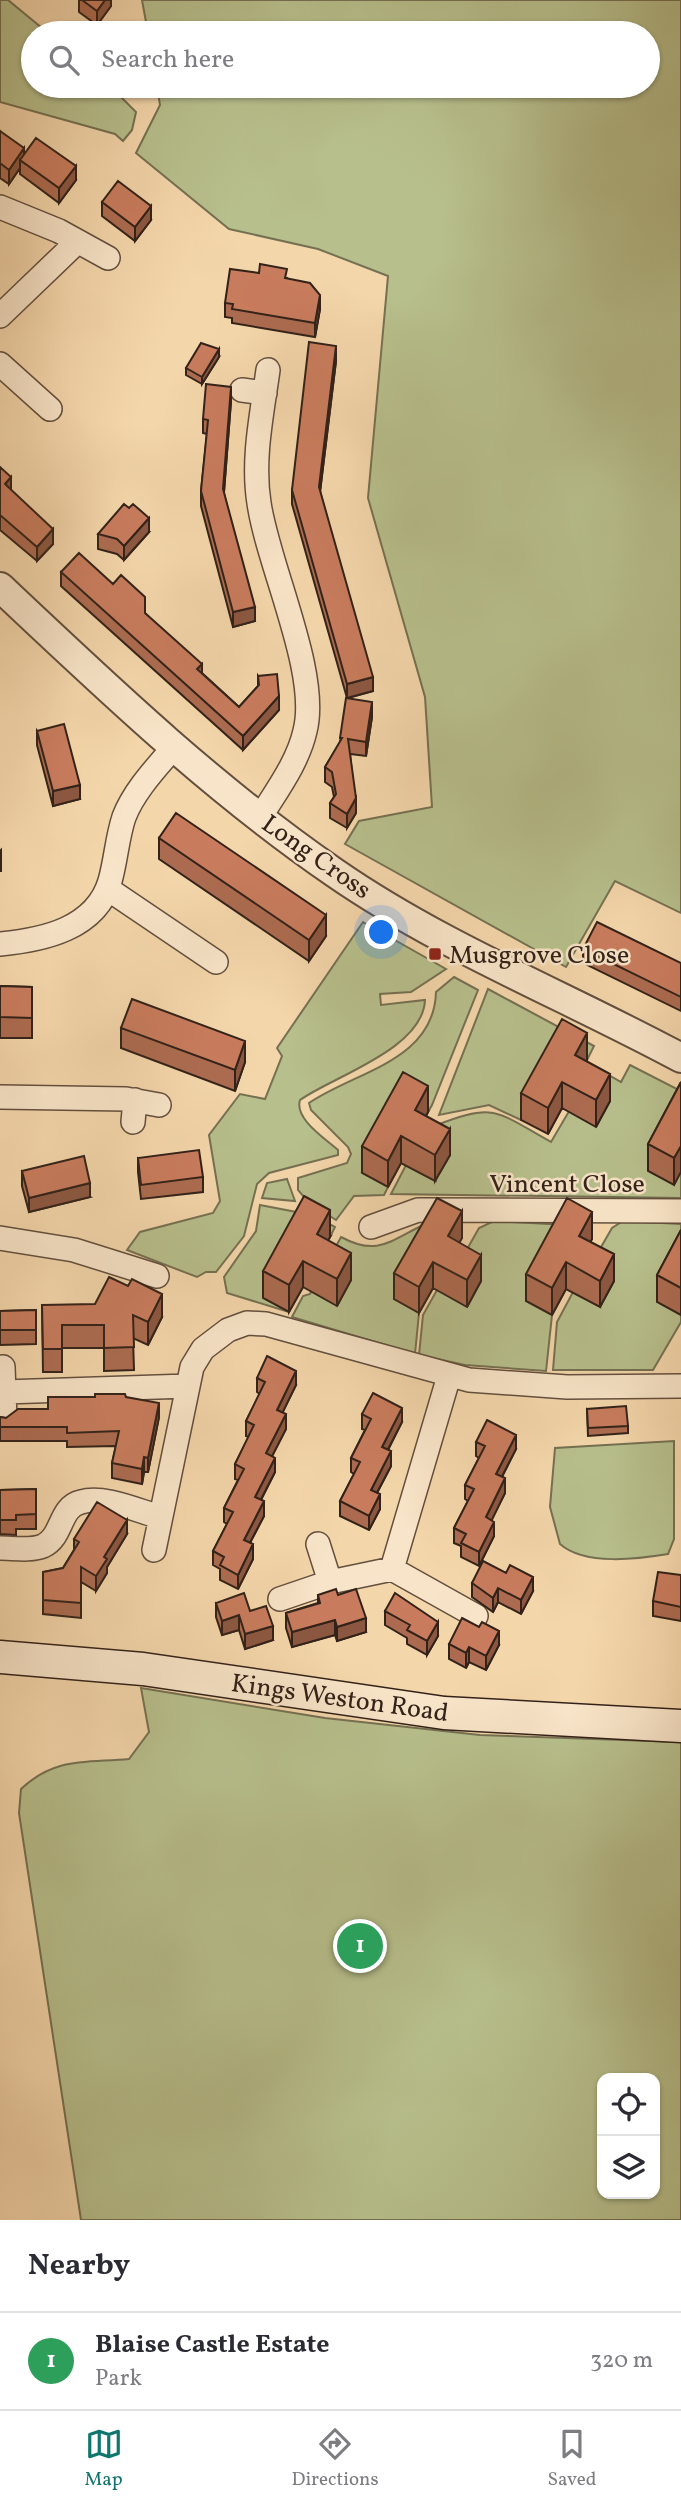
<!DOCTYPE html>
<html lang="en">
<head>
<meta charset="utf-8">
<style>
	body { margin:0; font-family:Vollkorn,serif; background:#f7f7f7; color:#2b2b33 }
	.controls { position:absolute; right:21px; bottom:21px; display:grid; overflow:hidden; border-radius:14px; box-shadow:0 2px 5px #0004 }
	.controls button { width:63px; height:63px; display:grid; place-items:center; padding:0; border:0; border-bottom:2px solid #e1e1e2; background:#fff; color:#2b2b33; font:35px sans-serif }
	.you { position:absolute; left:382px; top:933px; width:24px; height:24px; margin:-18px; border:5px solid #fff; border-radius:50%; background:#1a73e8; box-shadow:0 0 0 10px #1a73e833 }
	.badge { display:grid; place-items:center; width:46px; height:46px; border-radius:50%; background:#0f766e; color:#fff; font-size:23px; font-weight:700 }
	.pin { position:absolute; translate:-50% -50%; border:4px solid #fff; box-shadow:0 2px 7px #0006 }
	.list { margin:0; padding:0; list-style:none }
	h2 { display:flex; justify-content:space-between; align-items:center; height:91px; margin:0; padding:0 28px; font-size:30px }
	h2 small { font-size:23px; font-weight:400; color:#7c7c81 }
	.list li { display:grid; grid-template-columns:46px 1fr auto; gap:21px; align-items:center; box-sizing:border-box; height:98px; padding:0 28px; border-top:2px solid #e1e1e2 }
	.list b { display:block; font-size:26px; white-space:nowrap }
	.list p { margin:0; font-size:23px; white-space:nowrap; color:#7c7c81 }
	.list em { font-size:23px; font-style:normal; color:#7c7c81 }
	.icon { flex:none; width:38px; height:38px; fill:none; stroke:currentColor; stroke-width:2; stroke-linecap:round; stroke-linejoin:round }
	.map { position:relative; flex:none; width:681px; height:2220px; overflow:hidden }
	.search { position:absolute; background:#fff; box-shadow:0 2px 5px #0004; left:21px; right:21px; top:21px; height:77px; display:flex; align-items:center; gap:18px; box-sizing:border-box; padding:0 24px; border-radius:38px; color:#7c7c81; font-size:26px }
	.sheet { height:189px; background:#fff }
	nav { display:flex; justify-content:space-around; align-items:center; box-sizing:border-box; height:98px; border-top:2px solid #e1e1e2; background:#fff; font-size:19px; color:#7c7c81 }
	nav a { display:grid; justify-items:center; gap:4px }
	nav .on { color:#0f766e }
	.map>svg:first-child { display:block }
</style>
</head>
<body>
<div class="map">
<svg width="681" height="2220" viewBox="0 0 681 2220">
	<rect width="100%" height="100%" fill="#f4d6ab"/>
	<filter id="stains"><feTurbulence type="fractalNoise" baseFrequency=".00286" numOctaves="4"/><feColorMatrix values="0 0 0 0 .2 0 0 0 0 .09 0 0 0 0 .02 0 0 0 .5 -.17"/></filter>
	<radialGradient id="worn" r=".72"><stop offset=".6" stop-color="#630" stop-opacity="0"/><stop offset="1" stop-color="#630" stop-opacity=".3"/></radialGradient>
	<path fill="#b7bf8c" stroke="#757052" stroke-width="2" fill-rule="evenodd" d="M0 0H8L48 33H33V86H110L136 112 132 130 123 141 115 134 0 102Z
		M142 0H681V913L615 881 566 967 345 844 359 821 432 807 425 697 368 498 388 276 318 249 229 229 136 153 160 105 157 86H648V33H148Z
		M363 922 446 969 411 992 380 994 381 1005 425 1000C423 1049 334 1076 300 1100 294 1119 326 1139 338 1150V1155L269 1173 257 1184 244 1236 216 1272H206L197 1277 127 1250 140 1232 213 1213 220 1201 209 1135 240 1094 265 1099 282 1056 277 1048Z
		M454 977 478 990 432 1105 428 1112 362 1172 388 1187 384 1195 354 1196 336 1220 308 1202 298 1190V1178L347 1163 351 1154 348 1147 311 1110 309 1103C356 1071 434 1061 436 992Z
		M488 989 594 1046 587 1060 563 1046 521 1120 489 1105 439 1115Z
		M630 1065 681 1091V1198L391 1194 406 1165 436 1181 434 1126C496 1102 495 1111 551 1142L595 1067 621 1082Z
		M287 1179 295 1201 262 1198 267 1183Z
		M260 1205 312 1215 335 1227 330 1237 305 1223 264 1298 289 1312 227 1293 224 1277 256 1231Z
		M494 1221 567 1225 526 1301 552 1315 546 1371 465 1365 419 1355 423 1315 437 1290 457 1267 479 1228Z
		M623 1221 681 1224V1322L653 1370H553L557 1322 573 1292 600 1307 589 1268 612 1228Z
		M421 1226 394 1299 419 1313 415 1354 292 1317 303 1296 310 1294 341 1237C376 1256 389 1242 421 1226Z
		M674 1441V1539L668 1554C638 1559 585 1566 560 1544L550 1507 555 1448Z
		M141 1688 325 1718 480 1735 681 1742V2220H81L19 1813 21 1789C55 1757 85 1763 129 1759L149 1732ZM602 2078H655V2194H602Z"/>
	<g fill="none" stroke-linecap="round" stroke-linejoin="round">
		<g stroke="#634f3e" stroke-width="26">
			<path id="minor" d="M0 207 59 231 108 258
				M0 316 77 242
				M0 364 50 409
				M242 390 265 393
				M261 816C277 790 298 762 305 731 320 673 268 566 259 503 252 459 262 414 268 370
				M108 889 216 962
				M0 944C43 940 96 929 110 881 116 860 117 838 124 817 134 791 156 768 174 747
				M0 1097 126 1099 159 1105
				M133 1122 135 1100
				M371 1227 418 1210 681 1211
				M0 1238 74 1250 157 1276
				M3 1367 5 1419
				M4 1392 188 1386
				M318 1544 330 1582
				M0 1548C13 1548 31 1551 43 1546 63 1537 59 1507 81 1502 104 1495 138 1511 160 1517
				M154 1550 192 1367 203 1349 228 1330 247 1323 266 1324 469 1380 567 1387 681 1386
				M392 1569 449 1376
				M280 1599 330 1582 392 1569 476 1616"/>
		</g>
		<g stroke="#634f3e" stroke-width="32">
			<path id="tertiary" d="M0 587C106 687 214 790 335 873 442 947 566 996 681 1058"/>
		</g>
		<g stroke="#332219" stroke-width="35">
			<path id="secondary" d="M0 1657 143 1669 444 1713 681 1726"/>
		</g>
		<use href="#minor" stroke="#f8e4c8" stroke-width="23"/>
		<use href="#tertiary" stroke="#f8e4c8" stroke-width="28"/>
		<use href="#secondary" stroke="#f8e4c8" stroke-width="32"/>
	</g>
	<path fill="#ac6b50" stroke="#332219" stroke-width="2" d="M79 0H111V6L97 25 79 12Z
		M0 131 24 154 76 180 59 203 20 174V168L9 184 0 178Z
		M102 202 151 220 135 241 102 216Z
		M287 278 320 309 315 337 232 323V318L225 317V303Z
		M219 357 202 384 186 375V368Z
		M336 361 320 491 373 691 348 698 372 717 366 756 350 754 356 813 347 828 330 818V803L334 797 332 787 325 782V767L340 743 347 698 292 504V490Z
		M231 401 224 493 255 621 233 627 201 506V491L207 434 203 433V419Z
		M0 467 11 490 53 544 37 561 0 530Z
		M149 532 124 560 117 554 98 549V534Z
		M61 572 145 613 202 673 239 707 258 686V676L279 710 243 750 61 586Z
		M37 731 80 799 53 806 37 745Z
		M159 838 326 936 309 961 159 859Z
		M583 949 681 963V1011L583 963Z
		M0 986 32 987V1038H0Z
		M121 1028 245 1062 235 1091 121 1048Z
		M587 1060 586 1061 610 1101 596 1127 562 1108 548 1134 521 1120V1093Z
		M681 1082 674 1185 648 1171V1144Z
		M428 1112 426 1116 450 1155 435 1181 401 1163 388 1187 362 1173V1146Z
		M138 1158 203 1177V1192L141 1199 138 1172Z
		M22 1171 90 1197 29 1212 22 1186Z
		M681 1230V1315L657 1302V1275Z
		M330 1237 328 1240 351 1280 337 1306 303 1287 289 1312 263 1298V1271Z
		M462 1238 459 1242 481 1281 467 1307 433 1288 419 1313 394 1299V1273Z
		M592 1239 590 1242 614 1281 600 1307 566 1289 552 1315 526 1301V1274Z
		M42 1305 162 1317 148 1345 133 1338 134 1370 104 1371V1348H62V1372H43Z
		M36 1310V1344L0 1345V1311Z
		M257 1378 296 1385 282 1413 286 1429 272 1456 275 1472 261 1500 264 1516 250 1543 253 1559 238 1589 220 1580V1569L213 1565V1551L227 1524 224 1522V1508L238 1480 235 1479V1464L249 1437 246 1436V1421L260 1394 257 1392Z
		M126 1397 159 1417 148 1472H144L142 1484 112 1478V1463L116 1446 67 1447V1441H0V1417L6 1418 48 1409Z
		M587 1409 628 1426V1433L588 1436Z
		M362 1414 402 1422 388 1450 391 1466 377 1493 380 1509 369 1530 340 1516V1501L354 1474 351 1472V1458L365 1430 362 1429Z
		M476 1442 516 1449 502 1477 505 1493 491 1520 494 1536 479 1566 461 1557V1546L454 1543V1528L468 1501 465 1499V1485L479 1458 476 1456Z
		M36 1489V1529H16V1535L0 1534V1490Z
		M127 1534 107 1567V1573L96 1591 81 1582V1618L43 1614V1572L63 1568 74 1550V1539Z
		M681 1575V1621L653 1616V1601Z
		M472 1583 533 1591 521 1614 498 1602 493 1612 472 1597Z
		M318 1595H338L366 1632 337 1641 335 1635 292 1647 286 1628V1613L318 1603Z
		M216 1603 250 1611 273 1640 245 1649 239 1630 222 1635 216 1617Z
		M385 1611 438 1636 427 1655 407 1644V1638L385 1625Z
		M449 1644 499 1645 486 1670 469 1662 466 1668 449 1659Z"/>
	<path fill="#8c5741" stroke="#332219" stroke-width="2" d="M105 0H111V6L97 25V11Z
		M24 148V163L20 160V168L9 184V170Z
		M76 166V180L59 203V188Z
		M151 206V220L135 241V227Z
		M320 295V309L315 337V323Z
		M336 346V361L319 501V487Z
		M219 349V357L202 384V377Z
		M231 387V401L223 504V489Z
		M11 477V492L5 484Z
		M149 518V532L124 560V546Z
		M53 529V544L37 561V547Z
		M255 607V621L233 627V612Z
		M202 664V678L197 669Z
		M373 677V691L347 698V684Z
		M279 696V710L243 750V736Z
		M372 702V717L366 756V742Z
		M80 785V799L53 806V791Z
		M356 798V813L347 828V814Z
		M1 850V871H0V851Z
		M326 915V936L309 961V940Z
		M587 1033V1060L575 1081V1055Z
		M245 1041V1062L235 1091V1070Z
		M610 1074V1101L596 1127V1100Z
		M562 1082V1108L548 1134V1108Z
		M428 1086V1112L415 1136V1110Z
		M450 1129V1155L435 1181V1155Z
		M401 1136V1163L388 1187V1161Z
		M681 1146V1172L674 1185V1158Z
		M90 1183V1197L29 1212V1198Z
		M330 1210V1237L317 1261V1234Z
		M462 1211V1238L448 1263V1236Z
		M592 1212V1239L579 1262V1236Z
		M351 1253V1280L337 1306V1279Z
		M614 1254V1281L600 1307V1281Z
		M481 1255V1281L467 1307V1280Z
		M303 1261V1287L289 1312V1285Z
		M433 1262V1288L419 1313V1287Z
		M566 1262V1289L552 1315V1288Z
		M162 1294V1317L148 1345V1322Z
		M296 1371V1385L277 1424V1410Z
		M159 1403V1417L148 1472V1458Z
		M402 1408V1422L382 1461V1447Z
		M286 1414V1429L266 1468V1453Z
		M516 1435V1449L496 1488V1474Z
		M391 1451V1466L371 1504V1490Z
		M144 1457V1472L142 1484V1469Z
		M275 1458V1472L255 1511V1497Z
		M505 1478V1493L486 1532V1517Z
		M380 1494V1509L369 1530V1516Z
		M264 1501V1516L244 1554V1540Z
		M127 1520V1534L107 1567V1573L96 1591V1576L104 1557Z
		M494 1522V1536L479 1566V1552Z
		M253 1544V1559L238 1589V1575Z
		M533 1577V1591L521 1614V1600Z
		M498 1588V1602L493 1612V1598Z
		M239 1615V1630L222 1635V1621Z
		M366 1618V1632L337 1641V1627Z
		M335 1620V1635L292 1647V1632Z
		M438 1622V1636L427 1655V1641Z
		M273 1626V1640L245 1649V1634Z
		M499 1631V1645L486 1670V1656Z
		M469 1647V1662L466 1668V1653Z"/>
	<path fill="#c87c5d" stroke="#332219" stroke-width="2" d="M82 0H105L97 11Z
		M0 131 24 148 9 170 0 163Z
		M36 138 76 166 59 188 20 160Z
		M118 181 151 206 135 227 102 202Z
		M260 264 287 269 285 278 310 283 320 295 315 323 232 309 233 304 225 303 230 269 259 273Z
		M309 342 336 346 319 487 373 677 347 684 292 490Z
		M201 343 219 349 202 377 186 368Z
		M206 384 231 387 223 489 255 607 233 612 201 491 208 420 203 419Z
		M0 467 11 477 5 484 53 529 37 547 0 515Z
		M124 504 129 508 133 504 149 518 124 546 117 539 98 534Z
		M79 553 113 584 121 575 145 597V613L202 664 197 669 239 707 259 685 258 676 277 674 279 696 243 736 61 572Z
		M346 698 372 702 366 742 348 739 356 798 347 814 330 803 336 794 332 772 325 767 342 738H340Z
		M64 724 80 785 53 791 37 731Z
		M176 813 326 915 309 940 159 838Z
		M597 922 681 963V997L583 949Z
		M0 986 32 987V1018L0 1017Z
		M132 999 245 1041 235 1070 121 1028Z
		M562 1019 587 1033 575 1055 610 1074 596 1100 562 1082 548 1108 521 1093Z
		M403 1072 428 1086 415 1110 450 1129 435 1155 401 1136 388 1161 362 1146Z
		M681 1082V1146L674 1158 648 1144Z
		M199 1150 203 1177 141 1185 138 1158Z
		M84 1156 90 1183 29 1198 22 1171Z
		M304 1196 330 1210 317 1234 351 1253 337 1279 303 1261 289 1285 263 1271Z
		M437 1198 462 1211 448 1236 481 1255 467 1280 433 1262 419 1287 394 1273Z
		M567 1198 592 1212 579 1236 614 1254 600 1281 566 1262 552 1288 526 1274Z
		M681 1230V1288L657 1275Z
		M109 1277 128 1286 132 1279 162 1294 148 1322 133 1315 134 1347 104 1348V1325H62V1349H43L42 1305 95 1304Z
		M36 1310V1330H0V1311Z
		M267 1356 296 1371 277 1410 286 1414 266 1453 275 1458 255 1497 264 1501 244 1540 253 1544 238 1575 220 1565 224 1557 213 1551 233 1512 224 1508 244 1469 235 1464 254 1425 246 1421 265 1382 257 1378Z
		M373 1393 402 1408 382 1447 391 1451 371 1490 380 1494 369 1516 340 1501 360 1462 351 1458 371 1419 362 1414Z
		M95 1394H125L126 1397 159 1403 148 1458 144 1457 142 1469 112 1463 119 1431 67 1433V1427H0V1417L6 1418 18 1409H48V1397H95Z
		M626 1406 628 1426 588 1428 587 1409Z
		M487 1420 516 1435 496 1474 505 1478 486 1517 494 1522 479 1552 461 1543 466 1534 454 1528 474 1489 465 1485 485 1446 476 1442Z
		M36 1489V1514L16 1515V1520H0V1490Z
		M97 1502 127 1520 104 1557 107 1559 96 1576 81 1567V1603L43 1600V1572L63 1568 79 1542 74 1539Z
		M483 1561 506 1573 510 1565 533 1577 521 1600 498 1588 493 1598 472 1583Z
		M658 1572 681 1575V1607L653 1601Z
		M336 1589 338 1595 356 1589 366 1618 337 1627 335 1620 292 1632 286 1613 320 1603 318 1595Z
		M244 1593 250 1611 266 1606 273 1626 245 1634 239 1615 222 1621 216 1603Z
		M395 1593 438 1622 427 1641 407 1630 410 1625 385 1611Z
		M462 1618 479 1627 482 1622 499 1631 486 1656 469 1647 466 1653 449 1644Z"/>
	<rect fill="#8f2418" stroke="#f8e4c8" stroke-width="2.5" x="428" y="947" width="14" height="14" rx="3.5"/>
	<g text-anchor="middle" stroke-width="5" stroke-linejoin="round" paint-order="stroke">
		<g font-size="26" fill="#332219" stroke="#f8e4c8">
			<text transform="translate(317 856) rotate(35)" y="9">Long Cross</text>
			<text x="567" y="1192">Vincent Close</text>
			<text transform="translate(340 1697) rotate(8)" y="9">Kings Weston Road</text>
		</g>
		<g font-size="26" fill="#332219" stroke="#f8e4c8" text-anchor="start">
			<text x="449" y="963">Musgrove Close</text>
		</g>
	</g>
	<rect width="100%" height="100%" filter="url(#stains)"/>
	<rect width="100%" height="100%" fill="url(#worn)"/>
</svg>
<div class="controls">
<button><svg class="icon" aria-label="locate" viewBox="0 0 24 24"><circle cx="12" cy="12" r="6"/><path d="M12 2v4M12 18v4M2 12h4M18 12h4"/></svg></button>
<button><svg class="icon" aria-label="layers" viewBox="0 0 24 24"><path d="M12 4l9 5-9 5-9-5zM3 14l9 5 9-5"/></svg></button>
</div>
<div class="you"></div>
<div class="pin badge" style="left:360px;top:1946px;background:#2e9e5b">1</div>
<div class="search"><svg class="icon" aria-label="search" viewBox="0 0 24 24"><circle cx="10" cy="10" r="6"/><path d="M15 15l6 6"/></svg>Search here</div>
</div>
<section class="sheet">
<h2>Nearby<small></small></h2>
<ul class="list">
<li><span class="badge" style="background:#2e9e5b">1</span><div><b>Blaise Castle Estate</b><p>Park</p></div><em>320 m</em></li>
</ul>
</section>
<nav>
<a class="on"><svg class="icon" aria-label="map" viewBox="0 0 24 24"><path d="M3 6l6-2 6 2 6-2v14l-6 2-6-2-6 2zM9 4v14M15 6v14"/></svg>Map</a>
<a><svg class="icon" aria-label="directions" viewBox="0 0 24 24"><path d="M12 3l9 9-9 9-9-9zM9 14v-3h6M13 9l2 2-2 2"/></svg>Directions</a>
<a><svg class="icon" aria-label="saved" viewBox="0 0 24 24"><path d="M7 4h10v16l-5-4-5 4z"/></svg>Saved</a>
</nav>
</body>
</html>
